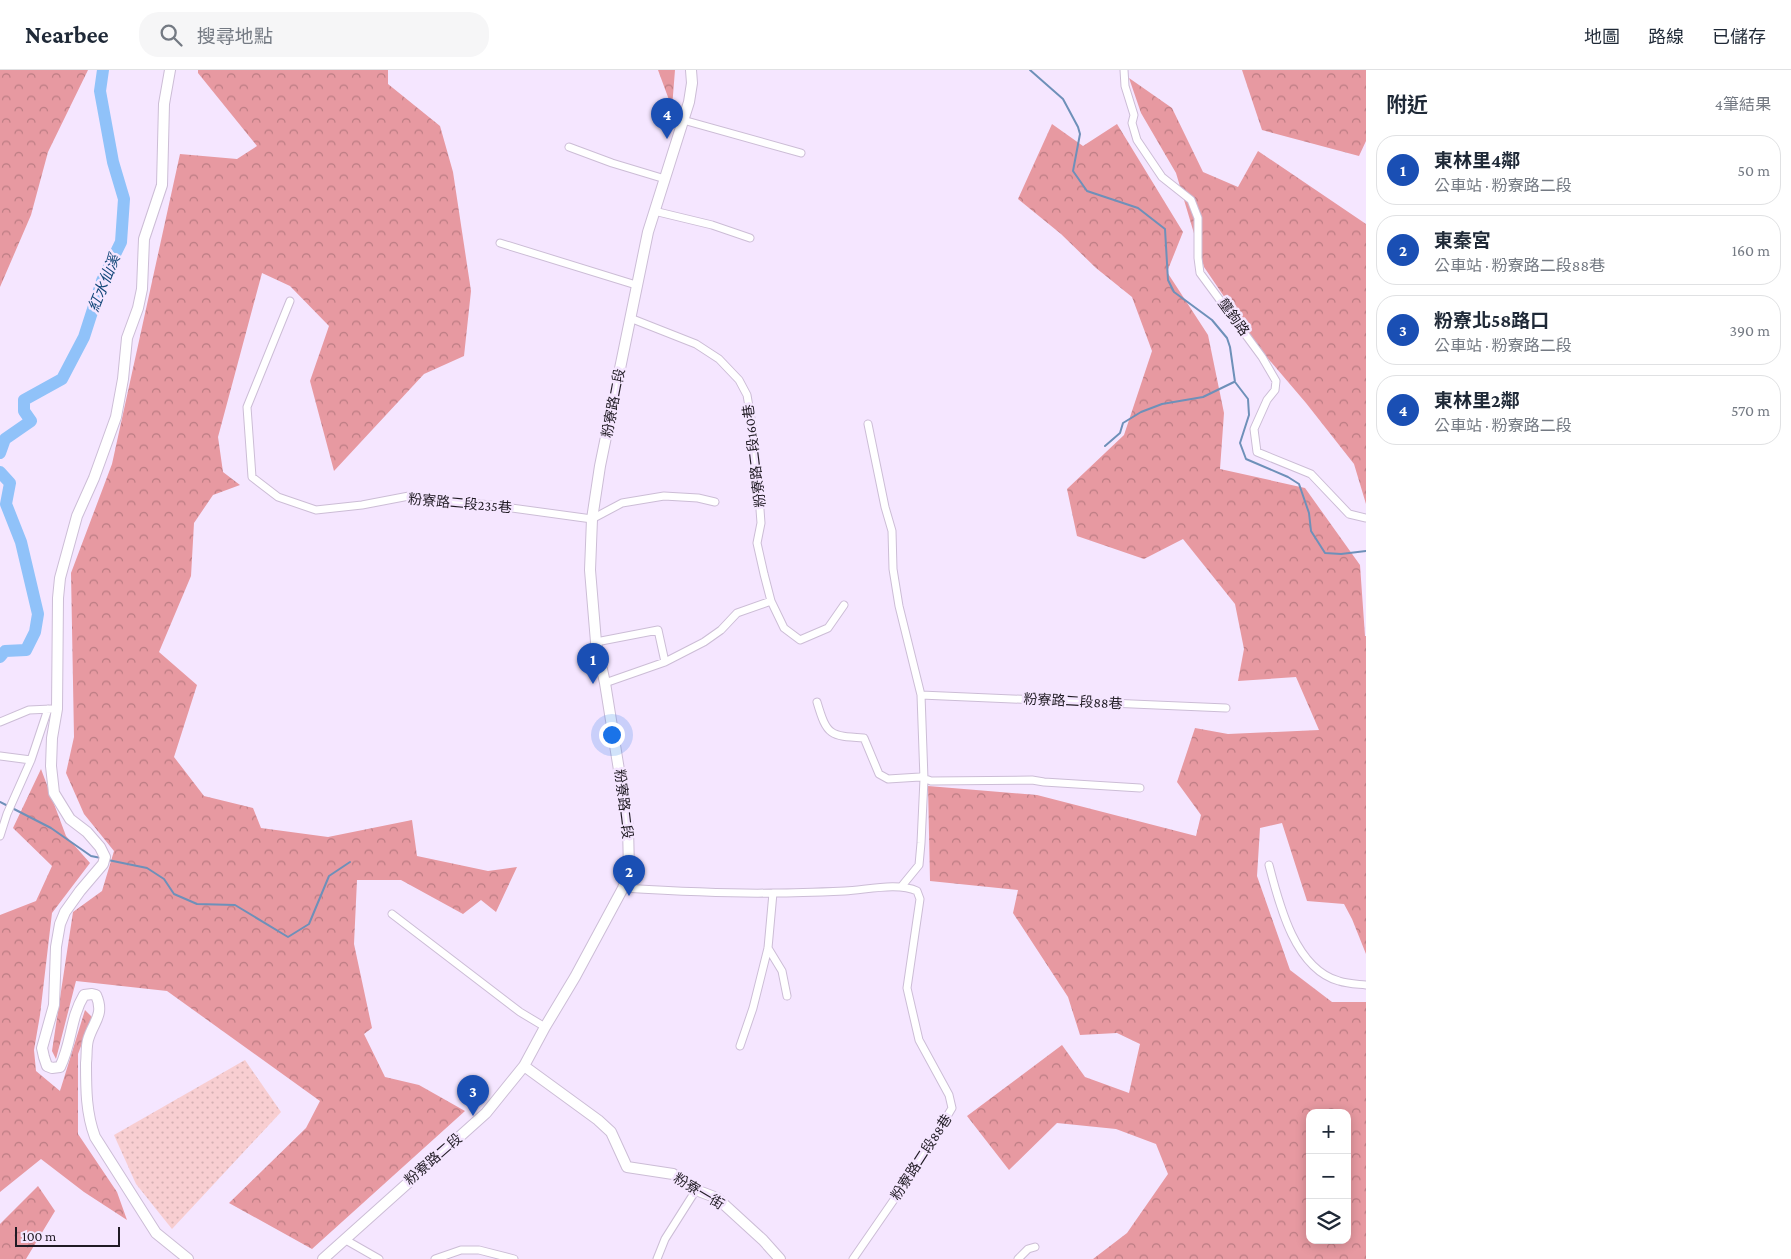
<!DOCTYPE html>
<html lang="zh-TW">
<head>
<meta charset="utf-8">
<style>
	body { margin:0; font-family:"Crimson Pro","Noto Sans TC",serif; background:#f6f6f7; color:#1f2937 }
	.controls { position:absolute; right:15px; bottom:15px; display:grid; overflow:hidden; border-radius:10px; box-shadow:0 2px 12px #0003 }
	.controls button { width:45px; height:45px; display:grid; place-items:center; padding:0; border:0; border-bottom:1px solid #e0e1e3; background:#fff; color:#1f2937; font:25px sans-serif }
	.scale { position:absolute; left:15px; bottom:12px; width:105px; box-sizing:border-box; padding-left:5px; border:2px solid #201b24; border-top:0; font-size:14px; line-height:18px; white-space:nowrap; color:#201b24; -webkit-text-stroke:4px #f5e6ff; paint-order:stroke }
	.you { position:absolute; left:611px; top:664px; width:18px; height:18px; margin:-12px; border:4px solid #fff; border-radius:50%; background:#1a73e8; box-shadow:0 0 0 8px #1a73e833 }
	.badge { display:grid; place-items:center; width:32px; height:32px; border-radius:50%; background:#167950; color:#fff; font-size:16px; font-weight:700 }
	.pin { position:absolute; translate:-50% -41px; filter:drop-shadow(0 1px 2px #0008) }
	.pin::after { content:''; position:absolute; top:26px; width:18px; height:15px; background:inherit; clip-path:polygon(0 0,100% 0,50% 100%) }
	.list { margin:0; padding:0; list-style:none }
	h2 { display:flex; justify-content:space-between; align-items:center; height:65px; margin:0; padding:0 20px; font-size:21px }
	h2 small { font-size:16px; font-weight:400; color:#747a83 }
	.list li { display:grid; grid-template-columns:32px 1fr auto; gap:15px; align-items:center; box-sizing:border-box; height:70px; margin:0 10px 10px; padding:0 10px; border:1px solid #e0e1e3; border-radius:20px }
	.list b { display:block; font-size:19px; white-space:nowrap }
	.list p { margin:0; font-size:16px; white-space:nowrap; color:#747a83 }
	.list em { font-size:16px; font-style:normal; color:#747a83 }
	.icon { flex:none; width:28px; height:28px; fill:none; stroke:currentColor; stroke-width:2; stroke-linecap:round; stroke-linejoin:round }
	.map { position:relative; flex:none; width:1366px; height:1189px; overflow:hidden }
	header { display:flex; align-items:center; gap:30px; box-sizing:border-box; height:70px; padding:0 25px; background:#fff; border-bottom:1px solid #e0e1e3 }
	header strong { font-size:24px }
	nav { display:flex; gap:28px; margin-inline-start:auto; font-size:18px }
	.search { width:350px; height:45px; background:#f6f6f7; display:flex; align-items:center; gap:12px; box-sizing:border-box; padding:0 18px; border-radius:20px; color:#747a83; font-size:19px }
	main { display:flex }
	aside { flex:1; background:#fff }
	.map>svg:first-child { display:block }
</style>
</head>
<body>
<header>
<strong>Nearbee</strong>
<div class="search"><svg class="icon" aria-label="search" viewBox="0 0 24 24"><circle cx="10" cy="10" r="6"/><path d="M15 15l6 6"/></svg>搜尋地點</div>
<nav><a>地圖</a><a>路線</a><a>已儲存</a></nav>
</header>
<main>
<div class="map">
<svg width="1366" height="1189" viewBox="0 0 1366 1189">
	<defs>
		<pattern id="grass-dots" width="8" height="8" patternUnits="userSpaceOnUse" patternTransform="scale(1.25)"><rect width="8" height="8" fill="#f8ced1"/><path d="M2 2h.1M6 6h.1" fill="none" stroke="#d4b0b3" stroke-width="1.8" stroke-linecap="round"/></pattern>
		<pattern id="forest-crowns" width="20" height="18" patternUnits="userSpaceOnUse" patternTransform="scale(1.25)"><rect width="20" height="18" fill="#e799a1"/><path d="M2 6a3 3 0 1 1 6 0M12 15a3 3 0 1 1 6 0" fill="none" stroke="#bb7c83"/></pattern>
	</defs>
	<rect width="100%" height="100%" fill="#f5e6ff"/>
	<path fill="url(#grass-dots)" d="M245 990 281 1042 172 1159 136 1114 114 1065Z"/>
	<path fill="url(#forest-crowns)" fill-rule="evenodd" d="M0 0H88L48 82 31 145 0 217Z
		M198 0H388V14L440 56 453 102 471 221 464 286 424 304 334 401 310 311 329 256 290 216 262 203 218 367 223 402 240 415 213 425 194 453 191 506 159 582 197 615 174 687 204 726 253 738 261 758 328 767 412 750 417 786 488 801 517 797 496 842 481 830 463 844 401 810H357L354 874 372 958 364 964 385 1007 419 1015 465 1041 312 1179 229 1133 306 1058 320 1031 167 921 76 911 56 989 52 981 73 842 102 821 114 781 84 744 66 703 74 667 71 503 112 394 180 84 237 89 257 76 198 3Z
		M658 0H675L672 38Z
		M1242 0H1366V71L1359 86 1262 60Z
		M1129 8 1172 38 1203 102 1238 117 1258 81 1366 154V434L1354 394 1306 333 1259 278 1204 197 1176 103 1141 43Z
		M1052 54 1083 76 1117 54 1183 162 1167 202 1208 265 1224 343 1220 399 1305 418 1360 495 1365 566H1366V884L1352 849 1344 834 1307 831 1282 753 1260 758 1257 806 1290 900 1332 932H1366V1189H1093L1127 1163 1168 1104 1156 1074 1116 1059 1057 1053 1009 1100 967 1046 1062 975 1085 1007 1129 1023 1140 974 1117 963 1080 965 1068 927 1013 843 1018 820 930 811 928 716 1037 725 1196 766 1201 745 1177 712 1195 658 1228 664 1319 660 1296 607 1238 611 1244 579 1235 534 1183 469 1144 489 1077 466 1067 419 1124 365 1152 281 1132 227 1096 198 1061 164 1018 129ZM1310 1043H1347V1170H1310Z
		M41 699 66 766 90 793 52 843 40 945 34 980 36 1001 60 1021 85 940 92 947 78 984V1064L117 1122 127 1150 84 1122 41 1089 0 1122V845L36 831 52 796 13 758Z
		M38 1116 55 1141 26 1189H0V1154Z"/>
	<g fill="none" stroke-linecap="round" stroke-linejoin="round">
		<path stroke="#6e90b9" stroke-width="2" d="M1030 0 1063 29 1078 57 1080 64 1073 101 1087 121 1138 138 1165 159 1168 210 1174 222 1212 250 1227 268 1230 277 1235 312 1248 329 1249 345 1240 373 1246 389 1288 407 1299 414 1309 443 1311 461 1325 483 1341 484 1366 481
			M1105 376 1120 363 1123 353 1141 342 1162 334 1203 327 1234 312
			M0 732 8 736
			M12 738 51 758 91 786 101 788
			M108 790 147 798 164 809 174 824 197 834 235 835 288 867 309 854 329 806 350 792"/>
		<path stroke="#90c2f9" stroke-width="12" d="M0 383 5 369 31 351 24 341V330L62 309 84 267 102 211 121 172 124 129 113 92 100 21 103 0
			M0 402 10 413 6 434 21 472 38 544 35 562 26 580 5 581 0 587"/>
		<g stroke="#ccbdd6" stroke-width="9">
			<path id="street" d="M1124 0 1125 16 1134 45 1132 53 1137 70 1162 107 1191 130 1198 148V188L1200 203 1262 287 1276 311 1275 320 1267 330 1254 359 1257 382 1311 404 1349 444 1366 448
				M683 50 801 83
				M569 77 612 93 665 109
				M654 141 712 155 750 168
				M500 173 636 215
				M290 231 247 337 252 407 278 427 316 440 362 435 409 426 490 435 592 449 622 433 664 426 698 428 715 432
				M630 248 696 274 719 289 739 310 747 325 755 372 761 453 757 473 764 504 771 531 784 558 800 570 828 558 844 535
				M868 354 885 437 892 461 893 499 899 536 921 625 924 709 921 773 919 795 901 817
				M596 572 658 560 665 592 704 572 721 560 737 543 771 531
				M605 613 665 592
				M921 625 1226 638
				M817 632C827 666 830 666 864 668L879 704 888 709 920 707 931 711 1032 710 1044 712 1140 718
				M0 652 29 640 51 639
				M0 686 31 690
				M0 766 7 744 31 690 48 639
				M1269 795C1279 834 1295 899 1339 911 1348 914 1357 914 1366 915
				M623 818C673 821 723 824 773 823 797 823 821 822 845 821 866 820 898 812 917 821L920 829 907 918 919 970 949 1025 952 1038 920 1092 853 1189
				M392 844 520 942 545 957
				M768 878 782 901 787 926
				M740 976 753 938 768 878 773 823
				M344 1169 379 1189
				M435 1189 461 1180H479L514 1189
				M657 1189 665 1169 696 1120
				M1018 1189 1028 1179 1035 1177"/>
		</g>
		<g stroke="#ccbdd6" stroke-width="12">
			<path id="secondary" d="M170 0 164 34 162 115 144 169 142 219 138 238 127 268 123 309 116 347 94 408 77 446 60 508 58 528 57 639 52 668 51 696 54 723 70 749 87 762 100 777 105 787 103 794 80 821 65 842 60 854 56 877 54 935 42 978 44 987 47 996 52 998 60 997C72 973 70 948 84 925L92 924 96 925C105 945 93 952 88 970 86 977 87 986 86 993 86 1019 86 1043 95 1067L156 1163 188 1189
				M524 996 598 1050 611 1062 627 1097 673 1104 696 1120 717 1128 763 1170 780 1189
				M323 1189 486 1043 524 996 545 957 575 907 623 818 629 801 628 756 605 613 596 572 590 500 592 449 600 396 648 162 689 32 692 13 691 0"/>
		</g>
		<use href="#street" stroke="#fff" stroke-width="7"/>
		<use href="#secondary" stroke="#fff" stroke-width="10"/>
	</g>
	<g text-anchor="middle" stroke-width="5" stroke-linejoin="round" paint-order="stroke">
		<g font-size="14" fill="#201b24" stroke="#f5e6ff">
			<text transform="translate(1234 247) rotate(54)" y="5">壟鉤路</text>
			<text transform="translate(613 333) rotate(-79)" y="5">粉寮路二段</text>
			<text transform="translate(754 386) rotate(-97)" y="5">粉寮路二段160巷</text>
			<text transform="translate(460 433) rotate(5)" y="5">粉寮路二段235巷</text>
			<text transform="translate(1073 631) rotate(3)" y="5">粉寮路二段88巷</text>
			<text transform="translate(624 734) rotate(83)" y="5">粉寮路二段</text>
			<text transform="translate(921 1087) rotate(-57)" y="5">粉寮路二段88巷</text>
			<text transform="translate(433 1089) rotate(-41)" y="5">粉寮路二段</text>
			<text transform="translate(699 1121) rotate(31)" y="5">粉寮一街</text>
		</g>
		<g font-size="15" font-style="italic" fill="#14487a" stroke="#f5e6ff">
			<text transform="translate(104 213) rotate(-68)" y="5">紅水仙溪</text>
		</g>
	</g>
</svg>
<div class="controls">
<button>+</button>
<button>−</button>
<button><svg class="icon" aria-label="layers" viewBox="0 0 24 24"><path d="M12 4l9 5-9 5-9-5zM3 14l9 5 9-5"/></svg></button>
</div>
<div class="scale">100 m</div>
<div class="you"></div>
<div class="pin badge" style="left:593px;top:614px;background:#1a4fb4">1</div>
<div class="pin badge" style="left:629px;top:826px;background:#1a4fb4">2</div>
<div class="pin badge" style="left:473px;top:1046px;background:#1a4fb4">3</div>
<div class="pin badge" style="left:667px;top:69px;background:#1a4fb4">4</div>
</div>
<aside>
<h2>附近<small>4筆結果</small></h2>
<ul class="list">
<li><span class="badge" style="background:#1a4fb4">1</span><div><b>東林里4鄰</b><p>公車站 · 粉寮路二段</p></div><em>50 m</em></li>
<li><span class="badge" style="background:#1a4fb4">2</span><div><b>東秦宮</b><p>公車站 · 粉寮路二段88巷</p></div><em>160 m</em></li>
<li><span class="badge" style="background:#1a4fb4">3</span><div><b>粉寮北58路口</b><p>公車站 · 粉寮路二段</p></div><em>390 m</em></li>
<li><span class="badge" style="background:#1a4fb4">4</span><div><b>東林里2鄰</b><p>公車站 · 粉寮路二段</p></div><em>570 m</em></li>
</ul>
</aside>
</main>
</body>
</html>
